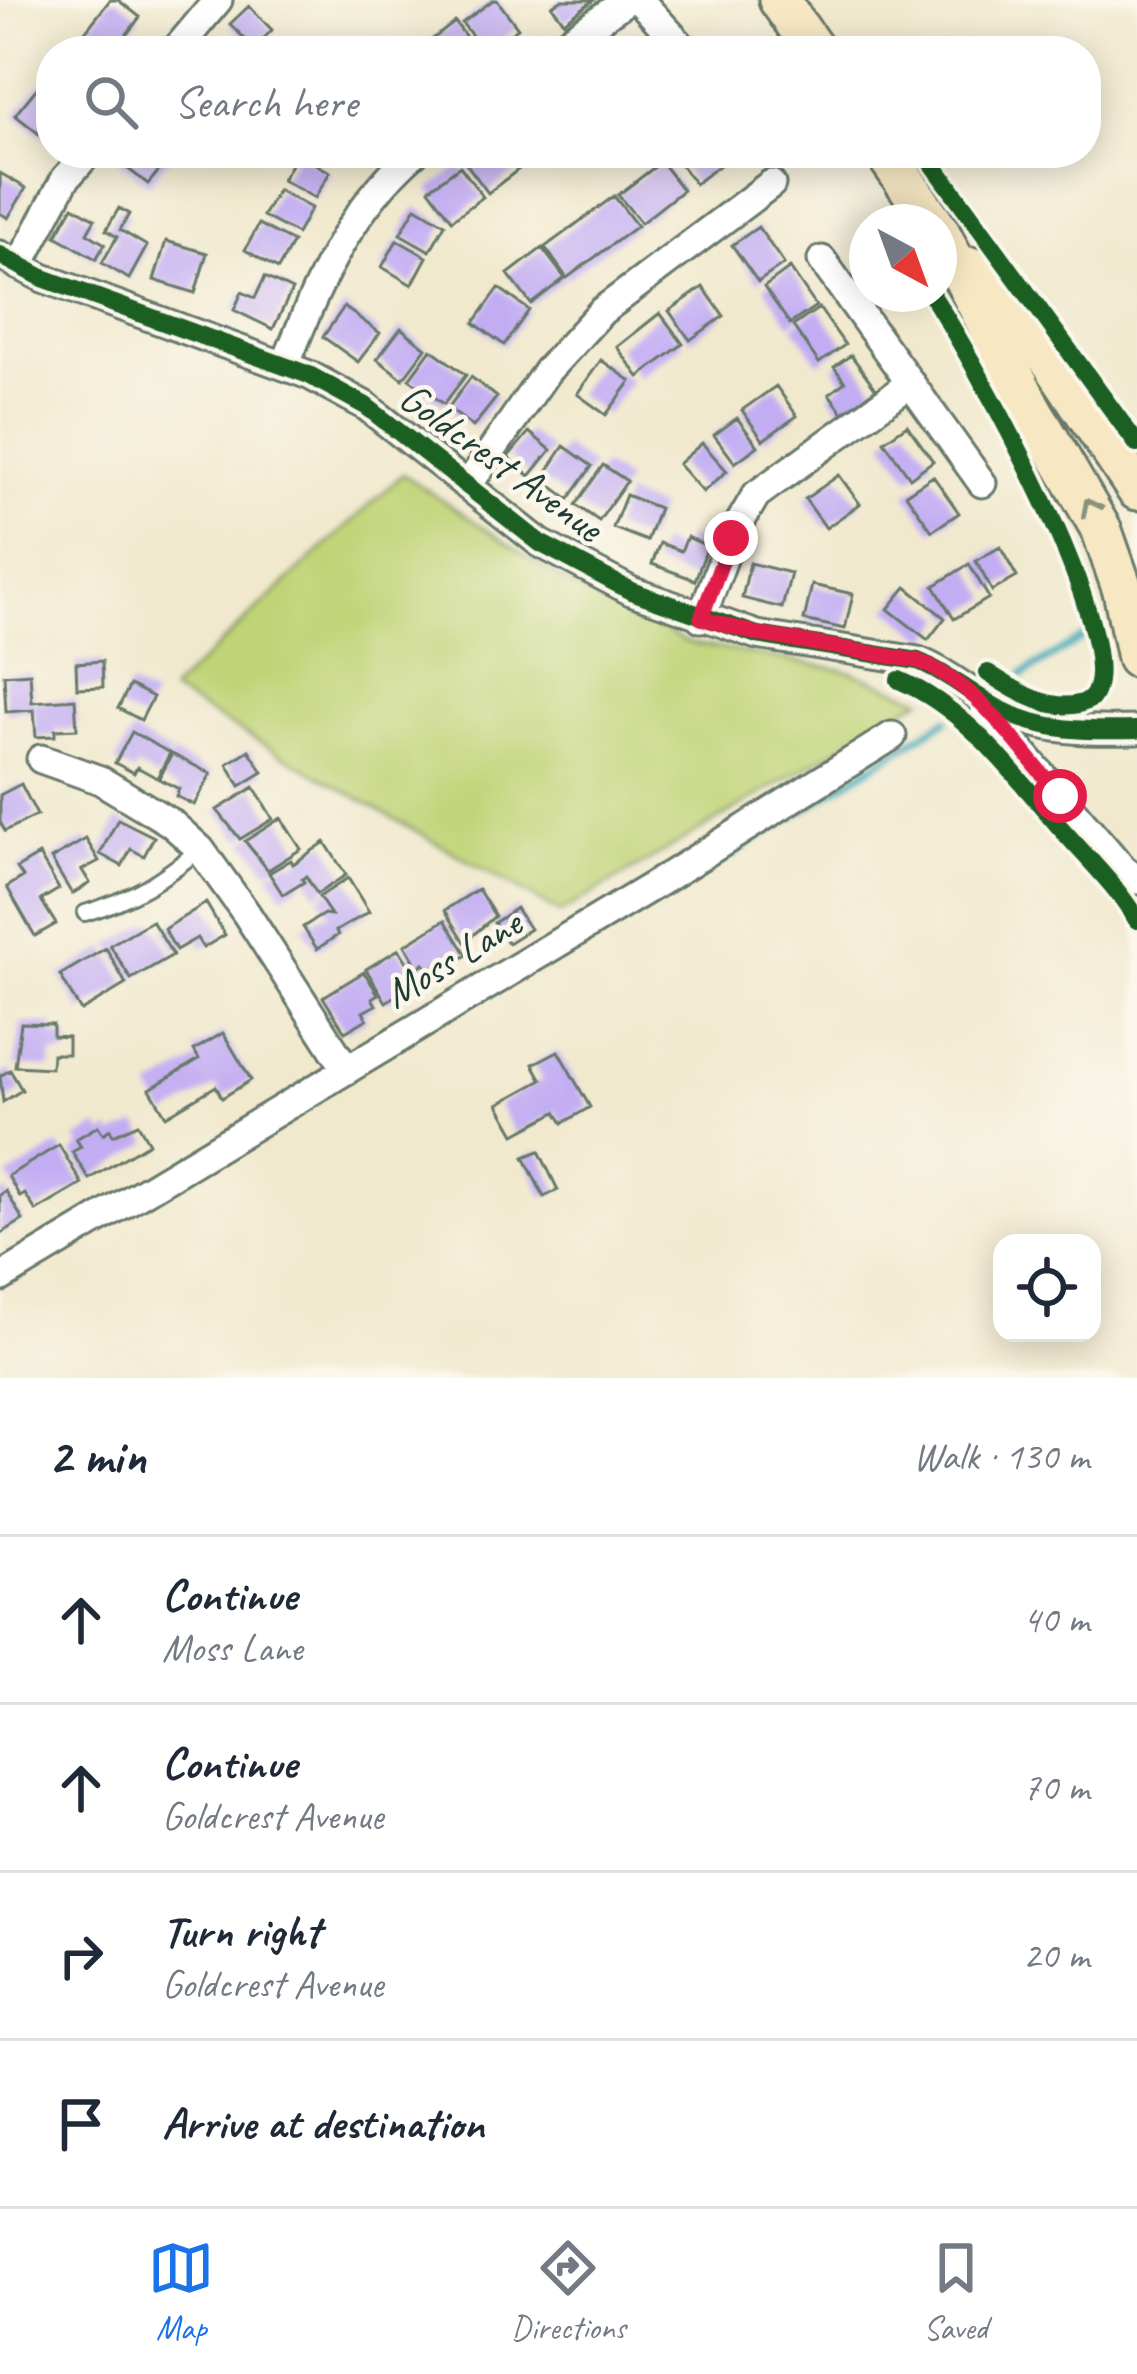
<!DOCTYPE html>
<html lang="en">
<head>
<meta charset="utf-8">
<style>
	body { margin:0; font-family:Caveat,sans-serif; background:#f2f2f3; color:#1f2937 }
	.controls { position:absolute; right:36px; bottom:36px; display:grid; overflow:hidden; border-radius:24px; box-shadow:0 6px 30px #0003 }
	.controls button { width:108px; height:108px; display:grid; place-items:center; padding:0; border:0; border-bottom:3px solid #e0e1e3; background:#fff; color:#1f2937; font:60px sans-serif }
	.compass { position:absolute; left:849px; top:204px; width:108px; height:108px; border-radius:50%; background:#fff; box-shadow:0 6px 30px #0003; rotate:139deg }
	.stop { position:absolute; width:36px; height:36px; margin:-27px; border:9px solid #e11d48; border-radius:50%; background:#fff }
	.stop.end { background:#e11d48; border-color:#fff; box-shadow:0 3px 12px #0008 }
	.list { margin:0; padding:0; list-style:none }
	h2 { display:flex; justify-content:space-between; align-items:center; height:156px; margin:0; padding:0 48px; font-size:51px }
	h2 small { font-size:39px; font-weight:400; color:#747a83 }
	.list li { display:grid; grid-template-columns:78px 1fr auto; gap:36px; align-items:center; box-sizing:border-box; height:168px; padding:0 48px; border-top:3px solid #e0e1e3 }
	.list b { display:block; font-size:45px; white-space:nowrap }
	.list p { margin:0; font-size:39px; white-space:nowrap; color:#747a83 }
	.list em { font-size:39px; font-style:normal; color:#747a83 }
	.icon { flex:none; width:66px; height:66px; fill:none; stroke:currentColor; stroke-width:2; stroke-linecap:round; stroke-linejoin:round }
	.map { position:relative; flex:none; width:1137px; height:1378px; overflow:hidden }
	.search { position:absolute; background:#fff; box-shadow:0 6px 30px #0003; left:36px; right:36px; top:36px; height:132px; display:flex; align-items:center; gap:30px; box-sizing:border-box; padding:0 42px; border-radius:48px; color:#747a83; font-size:45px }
	.sheet { height:828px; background:#fff }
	nav { display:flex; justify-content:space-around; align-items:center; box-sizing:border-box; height:168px; border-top:3px solid #e0e1e3; background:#fff; font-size:33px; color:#747a83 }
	nav a { display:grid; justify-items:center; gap:6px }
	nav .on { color:#1a73e8 }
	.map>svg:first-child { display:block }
</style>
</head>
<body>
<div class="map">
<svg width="1137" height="1378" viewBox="0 0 1137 1378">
	<rect width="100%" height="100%" fill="#fbf7ec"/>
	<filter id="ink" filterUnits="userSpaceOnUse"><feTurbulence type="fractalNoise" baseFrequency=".00833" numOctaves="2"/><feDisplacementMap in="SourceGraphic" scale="24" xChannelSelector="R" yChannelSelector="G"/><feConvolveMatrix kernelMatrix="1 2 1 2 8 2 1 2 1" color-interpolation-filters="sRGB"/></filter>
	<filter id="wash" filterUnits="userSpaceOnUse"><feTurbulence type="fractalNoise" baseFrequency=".004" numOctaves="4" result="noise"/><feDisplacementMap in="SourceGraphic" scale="48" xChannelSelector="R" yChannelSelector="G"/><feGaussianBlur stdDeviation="2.7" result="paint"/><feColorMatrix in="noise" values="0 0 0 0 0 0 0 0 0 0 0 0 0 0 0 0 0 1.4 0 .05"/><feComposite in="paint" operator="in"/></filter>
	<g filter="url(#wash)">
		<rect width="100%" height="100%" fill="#f1e9ce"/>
		<path fill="#c0d376" stroke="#708855" stroke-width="3" d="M403 474 575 588 689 643 849 671 922 699 560 913 170 691Z"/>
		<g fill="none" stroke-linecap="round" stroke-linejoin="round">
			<path stroke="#3baaba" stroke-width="8" d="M1023 674 1094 631
				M718 863 946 720"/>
		</g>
		<g id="blocks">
			<path fill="#c2adf3" d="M110 0H118L140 17 114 51 85 32Z
				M493 0H497L518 28 484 51 462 23Z
				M561 0H594L564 22 552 6Z
				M249 6 272 30 254 48 230 24Z
				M455 22 476 51H438L430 41Z
				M41 83 51 91V126L43 137 15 115Z
				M126 153H169L172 155 148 184 119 162Z
				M477 153H507L519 169 488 193 465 162Z
				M672 153H725L729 158 695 184Z
				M297 154 330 172 315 198 282 180Z
				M661 162 683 190 641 223 618 195Z
				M460 166 483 197 452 220 429 189Z
				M0 173 26 188 8 218 0 213Z
				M278 190 311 208 297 234 263 216Z
				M614 196 637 226 567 278 545 247Z
				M73 206 95 219 87 233 105 244 96 259 56 236Z
				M416 207 445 224 430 251 400 234Z
				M119 208 129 214 120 230 147 246 129 279 102 263 117 237 106 230Z
				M259 224 293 242 278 269 245 250Z
				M758 227 784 264 758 282 732 245Z
				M397 240 427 257 412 285 382 267Z
				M166 241 207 253 195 293 154 280Z
				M542 248 565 278 531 304 508 274Z
				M790 268 816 306 790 324 764 287Z
				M265 277 292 290 273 329 234 310 242 292 255 298Z
				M703 287 724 316 690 340 669 311Z
				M499 288 529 310 504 345 474 323Z
				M344 307 380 333 358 362 323 337Z
				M819 308 845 345 819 363 793 326Z
				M660 313 683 344 639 377 617 347Z
				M401 328 426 348 403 379 377 359Z
				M431 349 466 375 444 404 409 379Z
				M851 355 876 389 843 413 829 394 845 382 834 367Z
				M601 360 631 381 606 415 577 394Z
				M471 377 497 397 473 427 448 408Z
				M776 386 797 416 763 440 742 410Z
				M737 418 758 446 735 463 714 435Z
				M907 425 933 461 910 478 884 441Z
				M529 432 551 450 530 476 508 457Z
				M702 443 727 471 703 492 678 464Z
				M564 446 592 466 569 499 542 479Z
				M603 465 627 481 599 521 576 505Z
				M839 475 860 504 826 528 805 499Z
				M933 476 959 513 932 531 906 494Z
				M626 495 659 508 647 541 613 528Z
				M687 537 708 546 695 580 652 564 660 543 681 551Z
				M1000 547 1017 577 992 591 976 561Z
				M750 563 791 573 782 608 742 598Z
				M969 564 989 598 954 619 934 586Z
				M812 585 853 594 845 629 804 620Z
				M906 587 945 618 928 640 888 609Z
				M102 661 103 687 77 688 76 663Z
				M30 673 32 702 75 699 77 729 55 730V736L36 737 34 710 6 712 4 675Z
				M130 685 153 697 141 720 118 708Z
				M132 732 170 753 157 778 137 767 134 773 115 763Z
				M249 750 263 772 240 786 227 764Z
				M172 754 211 774 194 805 176 796 179 789 159 779Z
				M21 784 37 815 5 831 0 822V795Z
				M254 787 273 819 240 839 217 810Z
				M281 818 301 849 268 870 245 841Z
				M118 819 154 837 144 856 131 849 122 866 100 854Z
				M86 839 99 861 82 870 90 883 72 894 51 859Z
				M325 842 346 875 317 894 306 876 302 879 304 882 283 895 269 873 291 860 293 864Z
				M39 855 59 889 41 900 56 924 35 936 7 887 23 877 17 868Z
				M348 878 369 912 336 931 338 935 317 949 303 927 324 914 331 915 319 897Z
				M478 889 495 916 465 942 445 910Z
				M206 903 225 935 203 948 197 938 176 950 164 929Z
				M516 908 530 929 508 943 494 923Z
				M445 920 467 955 445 968 441 962 428 970 424 963 418 967 405 945Z
				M152 921 173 955 131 979 110 945Z
				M106 948 126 984 81 1011 60 975Z
				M399 949 419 981 386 1002 366 969Z
				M364 972 378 994 372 998 376 1005 363 1012 367 1019 345 1032 323 997Z
				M21 1023 53 1024V1036L68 1037V1054H52L51 1068 15 1066Z
				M223 1033 251 1080 222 1098 216 1086 166 1116 150 1089 199 1059 194 1050Z
				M558 1051 590 1107 563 1123 556 1112 515 1134 498 1104 542 1080 533 1064Z
				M10 1070 22 1090 3 1102 0 1076Z
				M138 1124 149 1143 89 1179 72 1152 81 1147 76 1139 98 1126 103 1134 110 1129 113 1135Z
				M59 1145 82 1184 36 1211 25 1194 20 1197 8 1176Z
				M539 1151 558 1190 544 1197 524 1157Z
				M6 1191 23 1220 0 1234V1195Z"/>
		</g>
	</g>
	<g filter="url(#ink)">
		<use href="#blocks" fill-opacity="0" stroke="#68796a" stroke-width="3"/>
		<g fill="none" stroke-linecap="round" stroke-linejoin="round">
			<g stroke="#68796a" stroke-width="20">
				<path id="lane" d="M85 913C133 899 161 880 200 849"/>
			</g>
			<g stroke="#68796a" stroke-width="33">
				<path id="street" d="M639 0 686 51
					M175 51 218 0
					M554 51 627 0
					M0 255 43 278 309 375 366 406 540 543 631 591 757 635 918 661C948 673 971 694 999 709 1043 732 1089 731 1137 730
					M822 260 982 483
					M19 266 65 179 88 153
					M285 366C317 285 347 212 414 153
					M468 485 547 371 602 311 771 184
					M701 618 731 538 756 495 908 385
					M985 709 1122 868 1137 880
					M41 759 100 780 171 823 200 849 246 913 347 1070
					M0 1278 656 884 892 736"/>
			</g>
			<g stroke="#68796a" stroke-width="45">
				<path id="secondary" d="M779 0 815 51
					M885 153 933 222
					M939 231 1031 408 1102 531 1123 591 1137 658
					M970 267 1014 305 1137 490"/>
			</g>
			<use href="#lane" stroke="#fff" stroke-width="14"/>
			<use href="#street" stroke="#fff" stroke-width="27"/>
			<use href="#secondary" stroke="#f7e8c3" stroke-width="39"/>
			<g stroke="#fbf7ec" stroke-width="26">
				<path id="cycleway" d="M925 153 1137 444
					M0 255 43 278 309 375 366 406 540 543 631 591 757 635 918 661C948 673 971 694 999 709 1043 732 1089 731 1137 730
					M931 294C969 352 1137 646 1091 699 1058 718 1015 691 988 673
					M899 680C968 710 1010 770 1058 825 1085 856 1116 885 1137 920"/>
			</g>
			<use href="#cycleway" stroke="#1b5e20" stroke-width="18"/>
		</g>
		<defs><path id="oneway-chevron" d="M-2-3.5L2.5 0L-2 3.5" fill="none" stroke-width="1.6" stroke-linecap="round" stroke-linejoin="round" transform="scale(3)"/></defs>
		<use stroke="#8b927c" href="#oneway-chevron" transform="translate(1090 507) rotate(-117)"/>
	</g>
	<g fill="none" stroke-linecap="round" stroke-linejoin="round" filter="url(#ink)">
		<path stroke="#e11d48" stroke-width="15" d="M731 538 701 618 757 634 918 661C980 685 1018 747 1060 796"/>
	</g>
	<g text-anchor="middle" stroke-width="9" stroke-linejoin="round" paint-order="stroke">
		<g font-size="42" fill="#1f3d34" stroke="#fbf7ec">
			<text transform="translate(502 461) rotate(36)" y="15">Goldcrest Avenue</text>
			<text transform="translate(452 957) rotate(-31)" y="15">Moss Lane</text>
		</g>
	</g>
</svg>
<div class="controls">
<button><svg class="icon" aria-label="locate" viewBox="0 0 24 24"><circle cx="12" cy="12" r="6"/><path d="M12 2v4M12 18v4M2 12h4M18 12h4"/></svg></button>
</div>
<svg class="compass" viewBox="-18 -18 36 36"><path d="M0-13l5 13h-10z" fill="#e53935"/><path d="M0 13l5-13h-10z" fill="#747a83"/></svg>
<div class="stop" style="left:1060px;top:796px"></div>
<div class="stop end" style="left:731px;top:538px"></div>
<div class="search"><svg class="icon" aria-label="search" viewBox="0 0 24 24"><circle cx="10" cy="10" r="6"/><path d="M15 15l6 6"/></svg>Search here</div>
</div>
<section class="sheet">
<h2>2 min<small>Walk · 130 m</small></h2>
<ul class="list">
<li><svg class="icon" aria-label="ahead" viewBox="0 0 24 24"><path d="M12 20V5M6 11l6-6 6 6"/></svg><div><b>Continue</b><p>Moss Lane</p></div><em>40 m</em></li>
<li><svg class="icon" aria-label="ahead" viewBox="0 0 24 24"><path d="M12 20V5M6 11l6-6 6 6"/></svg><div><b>Continue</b><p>Goldcrest Avenue</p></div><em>70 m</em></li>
<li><svg class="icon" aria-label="right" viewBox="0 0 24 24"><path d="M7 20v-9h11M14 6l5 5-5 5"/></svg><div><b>Turn right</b><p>Goldcrest Avenue</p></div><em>20 m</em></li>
<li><svg class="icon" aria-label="arrive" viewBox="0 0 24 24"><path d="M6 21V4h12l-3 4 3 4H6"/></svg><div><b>Arrive at destination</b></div></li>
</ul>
</section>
<nav>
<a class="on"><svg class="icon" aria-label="map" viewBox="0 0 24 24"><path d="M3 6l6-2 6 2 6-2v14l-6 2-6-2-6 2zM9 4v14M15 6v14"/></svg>Map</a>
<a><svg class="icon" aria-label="directions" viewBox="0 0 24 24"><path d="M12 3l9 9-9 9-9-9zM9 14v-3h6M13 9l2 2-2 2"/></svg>Directions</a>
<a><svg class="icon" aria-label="saved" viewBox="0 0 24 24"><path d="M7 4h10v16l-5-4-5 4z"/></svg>Saved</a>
</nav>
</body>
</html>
